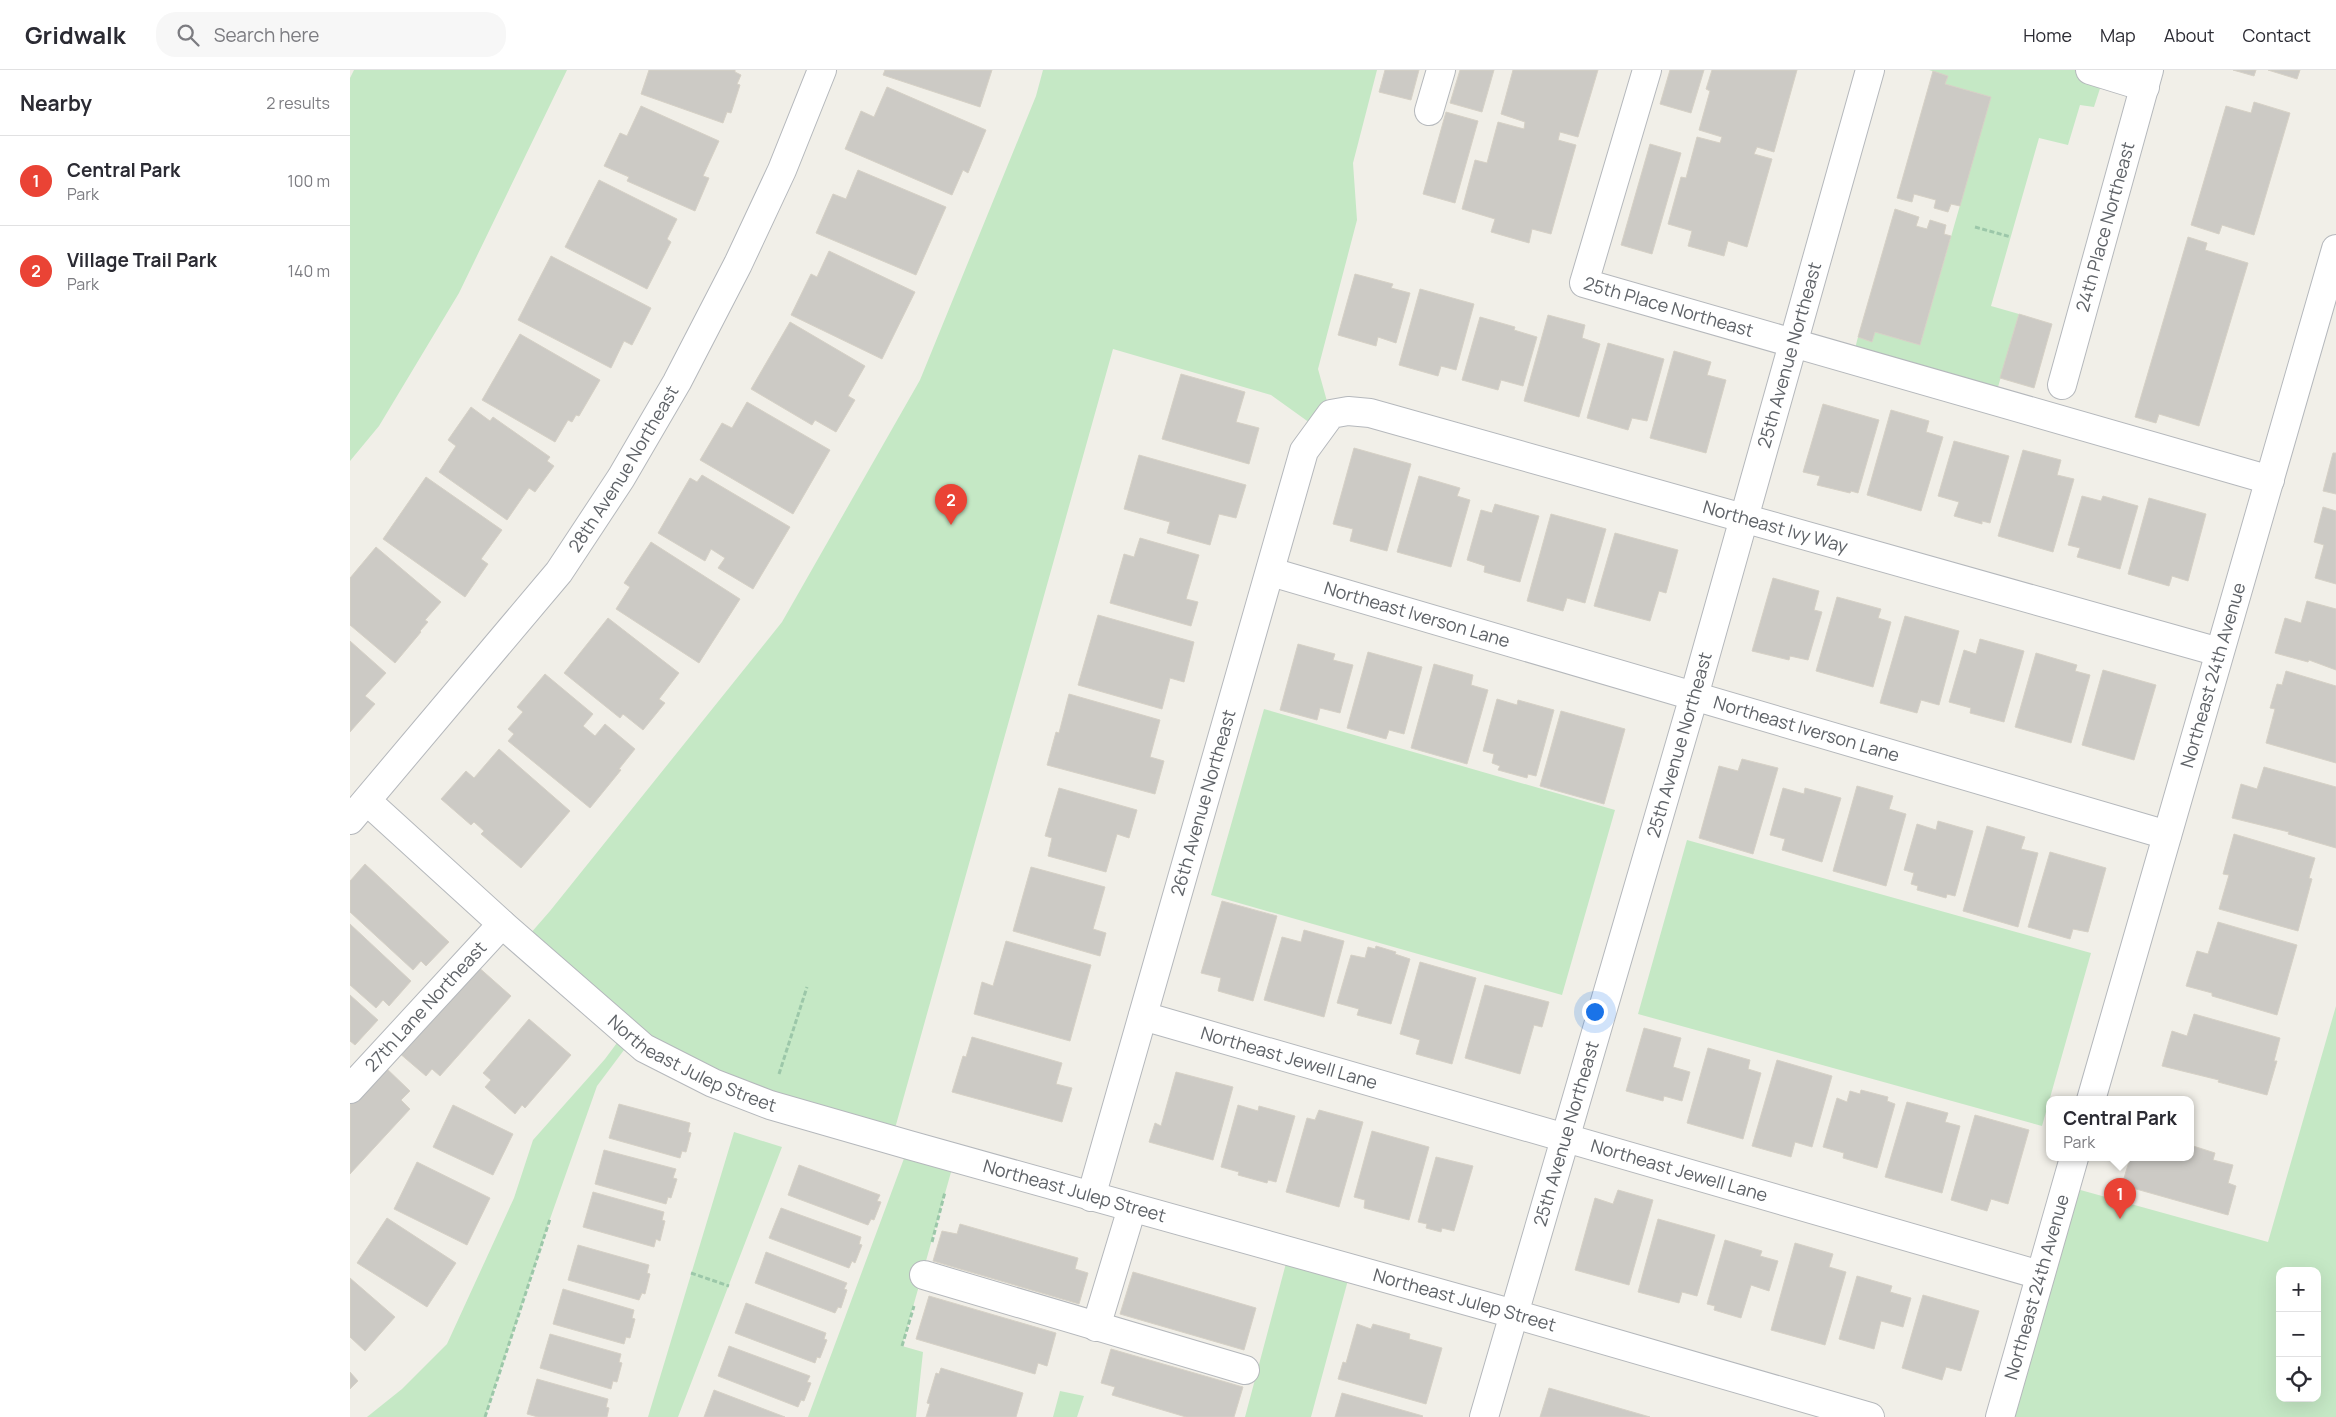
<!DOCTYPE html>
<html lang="en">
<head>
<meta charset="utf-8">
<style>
	body { margin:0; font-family:Manrope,sans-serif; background:#f7f7f7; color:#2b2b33 }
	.controls { position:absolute; right:15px; bottom:15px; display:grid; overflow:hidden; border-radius:10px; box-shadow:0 5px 20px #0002 }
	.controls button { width:45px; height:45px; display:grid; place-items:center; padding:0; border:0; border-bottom:1px solid #e1e1e2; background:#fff; color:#2b2b33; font:25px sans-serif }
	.you { position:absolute; left:1244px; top:941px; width:18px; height:18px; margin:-12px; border:4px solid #fff; border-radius:50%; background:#1a73e8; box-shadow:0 0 0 8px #1a73e833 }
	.badge { display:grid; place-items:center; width:32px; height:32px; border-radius:50%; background:#ea4335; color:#fff; font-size:16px; font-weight:700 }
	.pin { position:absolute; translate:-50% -41px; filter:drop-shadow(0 1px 2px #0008) }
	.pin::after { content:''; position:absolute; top:26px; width:18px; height:15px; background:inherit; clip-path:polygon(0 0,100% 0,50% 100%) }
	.popup { position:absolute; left:1696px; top:1026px; width:148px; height:65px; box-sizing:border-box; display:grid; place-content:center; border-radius:10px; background:#fff; filter:drop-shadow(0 1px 4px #0005); font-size:16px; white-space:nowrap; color:#7c7c81 }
	.popup b { font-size:19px; color:#2b2b33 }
	.popup::after { content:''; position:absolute; left:50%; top:100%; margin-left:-10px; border:10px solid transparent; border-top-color:#fff }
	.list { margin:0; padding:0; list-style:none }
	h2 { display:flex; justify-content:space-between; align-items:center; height:65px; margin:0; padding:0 20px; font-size:21px }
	h2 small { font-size:16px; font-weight:400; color:#7c7c81 }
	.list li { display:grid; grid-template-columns:32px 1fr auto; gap:15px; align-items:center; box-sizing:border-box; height:90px; padding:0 20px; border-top:1px solid #e1e1e2 }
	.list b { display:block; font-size:19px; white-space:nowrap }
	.list p { margin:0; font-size:16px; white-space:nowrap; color:#7c7c81 }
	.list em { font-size:16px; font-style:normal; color:#7c7c81 }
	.icon { flex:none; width:28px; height:28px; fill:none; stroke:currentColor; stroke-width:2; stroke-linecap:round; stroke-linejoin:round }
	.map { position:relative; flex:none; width:1986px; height:1347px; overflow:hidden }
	header { display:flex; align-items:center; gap:30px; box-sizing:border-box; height:70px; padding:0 25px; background:#fff; border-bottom:1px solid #e1e1e2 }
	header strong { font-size:24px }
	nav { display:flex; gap:28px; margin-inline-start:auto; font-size:18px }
	.search { width:350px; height:45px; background:#f7f7f7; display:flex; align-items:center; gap:12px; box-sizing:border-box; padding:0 18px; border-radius:20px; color:#7c7c81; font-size:19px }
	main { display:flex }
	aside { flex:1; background:#fff }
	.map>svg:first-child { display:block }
</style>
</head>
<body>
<header>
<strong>Gridwalk</strong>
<div class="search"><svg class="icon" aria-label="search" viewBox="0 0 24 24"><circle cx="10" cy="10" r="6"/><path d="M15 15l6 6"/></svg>Search here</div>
<nav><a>Home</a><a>Map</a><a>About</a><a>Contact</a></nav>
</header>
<main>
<aside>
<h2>Nearby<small>2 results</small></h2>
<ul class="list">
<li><span class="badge">1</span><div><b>Central Park</b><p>Park</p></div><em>100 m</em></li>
<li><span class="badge">2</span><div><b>Village Trail Park</b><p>Park</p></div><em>140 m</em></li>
</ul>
</aside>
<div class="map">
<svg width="1986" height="1347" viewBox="0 0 1986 1347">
	<rect width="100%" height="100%" fill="#f1efe8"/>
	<path fill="#c5e8c5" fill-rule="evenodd" d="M4 0H217L109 223 29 356 0 391V8Z
		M693 0H1027L1003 93 1007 150 968 299 980 342 967 358 921 325 763 279 542 1069 283 968 247 1016 200 1149 135 1347H17L52 1319 97 1274 164 1128 183 1070 255 989 275 962 173 872 200 841 432 552 570 310 686 26Z
		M1579 0H1756L1744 37 1730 35 1718 75 1689 68 1641 236 1669 244 1644 331 1502 290 1508 267 1522 272 1525 262 1570 275 1641 27 1595 14 1598 6Z
		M914 639 1265 740 1212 925 861 825Z
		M1337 770 1741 883 1692 1056 1288 944Z
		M1986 936V1347H1650L1716 1116 1918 1172ZM1930 1201H1967V1328H1930Z
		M384 1062 432 1077 328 1347H298Z
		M559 1075 605 1088 552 1276 573 1282 566 1347H458Z
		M939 1182 1001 1199 961 1347H895Z
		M710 1321 734 1326 727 1347H703Z"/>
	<path fill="#cccac5" stroke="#d6d1c6" d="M299 0H385V2L391 5 387 14 390 15 381 43 377 42 373 53 291 24Z
		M535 0H642L630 37 533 5Z
		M1035 0H1069L1061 30 1029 22Z
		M1110 0H1144L1132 42 1100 33Z
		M1163 0H1248L1228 67 1210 62 1208 70 1226 75 1201 164 1182 159 1179 173 1141 162 1145 149 1112 139 1125 90 1137 93 1148 52 1174 59 1175 52 1151 44Z
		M1320 0H1354L1341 43 1310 34Z
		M1362 0H1447L1424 82 1407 77 1404 84 1422 89 1397 177 1378 171 1374 186 1338 176 1342 161 1318 154 1331 107 1336 108 1347 67 1370 73 1372 67 1349 60 1360 21 1356 19Z
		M1883 0H1906L1904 6Z
		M1918 0H1950L1947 9Z
		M1583 1 1598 6 1595 14 1641 27 1610 136 1601 134 1598 142 1584 138 1586 130 1564 124 1562 132 1547 128Z
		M537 17 636 60 618 103 613 100 602 125 495 79 511 41 524 47Z
		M1904 32 1940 43 1904 165 1872 155 1869 164 1841 155 1876 36 1901 43Z
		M291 36 369 71 353 106 359 108 345 141 277 111 279 107 254 96 270 63 277 66Z
		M1096 42 1128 51 1105 133 1073 124Z
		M1300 74 1331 83 1302 184 1271 175Z
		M508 100 596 137 566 205 466 163 483 124 496 129Z
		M249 110 327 149 317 169 321 172 297 219 215 177Z
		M1545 139 1569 147 1566 156 1577 159 1580 150 1596 155 1594 164 1601 166 1570 275 1525 262 1522 272 1508 267Z
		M1838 167 1857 173 1855 180 1898 193 1849 356 1809 344 1806 353 1785 347Z
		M479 181 565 222 532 289 441 245 461 204 467 207Z
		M201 186 301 238 282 275 274 271 261 298 168 250Z
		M1005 204 1043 214 1041 218 1060 223 1046 273 1028 267 1026 276 988 265Z
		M1070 219 1124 234 1106 300 1091 296 1088 306 1049 295Z
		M1669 244 1702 254 1684 318 1650 308Z
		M1198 245 1235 255 1232 268 1250 274 1229 347 1174 331Z
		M1130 247 1165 257 1164 260 1187 267 1173 316 1151 310 1148 320 1112 310Z
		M440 252 515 296 498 326 505 330 486 362 465 350 462 355 401 319Z
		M170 264 250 310 229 346 226 345 222 352 218 350 205 372 132 330Z
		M1258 273 1314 289 1297 351 1282 348 1278 360 1237 348Z
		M1324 281 1361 292 1357 305 1376 310 1356 383 1300 368Z
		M831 304 895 322 886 352 909 358 899 394 812 369Z
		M397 332 480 380 443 444 350 390 372 353 382 358Z
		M1473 334 1529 350 1508 423 1501 421 1500 423 1467 415 1470 406 1453 402Z
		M121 337 140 351 143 347 200 387 197 391 204 396 185 422 179 418 157 450 89 402 106 376 98 370Z
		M1541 340 1579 351 1576 362 1593 367 1571 441 1517 425Z
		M1604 371 1659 386 1640 453 1632 451V454L1604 446 1609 432 1588 426Z
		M1004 378 1061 394 1037 481 1000 471 1003 459 983 454Z
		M1673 380 1711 390 1707 405 1724 409 1703 482 1648 466Z
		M1983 383H1986V424L1973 421Z
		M789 385 896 415 886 448 869 444 860 475 817 463 820 452 774 439Z
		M352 405 440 457 403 519 368 498 375 488 361 479 355 491 308 463 340 408 347 412Z
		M1069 406 1110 418 1107 426 1120 430 1101 497 1047 482Z
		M76 407 152 460 131 489 138 494 115 527 33 469Z
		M1732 426 1751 431 1753 426 1788 436 1770 499 1727 487 1730 478 1718 475Z
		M1799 428 1856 444 1838 511 1822 506 1819 516 1778 504Z
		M1145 434 1189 446 1170 512 1134 502 1135 496 1117 490 1131 440 1142 443Z
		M1973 437 1986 441V514L1965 508 1974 475 1964 472Z
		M1201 444 1256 459 1235 533 1217 528 1213 541 1177 531Z
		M1265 463 1328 480 1316 523 1309 521 1300 551 1244 536Z
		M790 468 849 485 836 529 848 532 841 556 760 533 774 484 784 487Z
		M301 472 390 529 349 593 266 539 280 517 274 513Z
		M26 477 91 532 75 550 78 552 70 561 71 562 45 593 0 555V508Z
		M1423 508 1469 521 1464 540 1472 542 1458 590 1440 586 1439 590 1402 581Z
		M1487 527 1531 539 1528 548 1541 552 1523 617 1466 601Z
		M1957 531 1986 539V600L1959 590 1958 592 1925 583 1935 548 1951 553Z
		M748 545 844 572 834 612 820 608 812 639 728 615Z
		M1555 546 1609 561 1589 635 1571 630 1567 643 1530 633Z
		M258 548 329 603 309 629 315 633 293 660 273 644 270 648 214 603Z
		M1630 569 1674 581 1654 652 1620 643 1621 638 1599 632 1614 580 1626 584Z
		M0 571 36 603 15 626 25 634 0 662Z
		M948 574 985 584 983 590 1003 595 990 643 970 638 967 650 930 640Z
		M1018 582 1072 597 1054 664 1039 660 1036 669 997 658Z
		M1686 583 1727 595 1725 601 1740 605 1721 673 1665 657Z
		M1084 594 1123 605 1121 615 1138 620 1117 694 1061 678Z
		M1753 600 1806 615 1784 690 1732 675Z
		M1936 601 1986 616V693L1916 673 1925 639 1920 638 1927 614 1932 615Z
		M195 604 243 644 233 656 245 666 255 654 285 679 269 699 271 700 240 738 158 671 164 664 158 659 173 642 167 637Z
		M719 624 810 650 800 687 814 691 805 724 697 695 706 662 709 663Z
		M1147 629 1167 635 1168 630 1204 640 1186 706 1178 704 1177 708 1148 700 1150 696 1142 693 1144 684 1133 681Z
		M1211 641 1275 659 1254 734 1190 716Z
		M149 679 220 741 171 798 131 764 134 761 124 752 121 755 91 729 116 701 124 708Z
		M1392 689 1428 698 1403 784 1349 768 1369 696 1388 701Z
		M1914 697 1986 717V778L1938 764 1939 762 1882 748 1891 714 1907 719Z
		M1507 716 1543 726 1539 739 1556 744 1536 816 1483 801Z
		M709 718 787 740 779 768 767 764 756 802 698 786 702 768 695 766Z
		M1433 718 1454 724 1455 718 1491 728 1472 792 1432 780 1435 769 1420 765Z
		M1588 751 1623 761 1605 826 1597 824 1596 828 1567 820 1568 816 1561 814 1564 803 1554 800 1567 754 1586 760Z
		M1637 756 1675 767 1671 779 1688 783 1668 857 1613 841Z
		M1884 764 1965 788 1959 808 1962 809 1948 861 1869 839 1879 805 1873 804Z
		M1700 782 1756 798 1738 862 1723 859 1720 869 1678 857Z
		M15 794 99 872 76 896 71 891 63 900 0 842V811Z
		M681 797 755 817 743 859 756 863 750 886 663 861Z
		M872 831 927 846 903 931 868 921 871 908 851 903Z
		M1868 852 1947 875 1927 945 1862 926V923L1836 916 1847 881 1858 884Z
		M0 854 61 911 39 936 33 930 26 938 0 915Z
		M954 860 994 871 974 947 914 930 932 867 951 872Z
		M656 871 741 895 720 971 624 944 632 912 643 916Z
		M1026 876 1046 882 1045 884 1060 889 1041 954 1007 945 1009 939 987 933 1001 885 1015 888 1018 877 1025 879Z
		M1070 892 1126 908 1102 994 1066 984 1070 970 1050 964Z
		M126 895 161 926 90 1006 82 999 76 1006 48 982Z
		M1135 915 1199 932 1192 957 1184 955 1170 1004 1115 988Z
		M0 925 28 950 5 975 0 971Z
		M1844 944 1930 968 1924 991H1927L1917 1025 1868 1012 1869 1010 1812 996 1822 961 1837 966Z
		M179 949 221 985 175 1038 172 1035 165 1044 135 1017 141 1010 133 1003Z
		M1294 958 1331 968 1323 997 1340 1002 1332 1031 1314 1026 1313 1031 1276 1021Z
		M622 967 712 993 706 1014 722 1018 712 1052 602 1022 613 986 616 987Z
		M1358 978 1400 990 1398 999 1411 1003 1393 1069 1337 1053Z
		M1427 990 1482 1006 1462 1077 1445 1072 1441 1087 1402 1076Z
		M34 996 60 1021 51 1030 60 1039 0 1104V1033Z
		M826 1002 883 1017 863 1090 799 1072 805 1053 811 1056Z
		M1511 1020 1538 1027 1537 1031 1545 1034 1527 1098 1493 1088 1494 1083 1473 1077 1487 1028 1497 1032 1500 1021 1510 1024Z
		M1557 1032 1598 1043 1595 1052 1610 1056 1592 1123 1535 1107Z
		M269 1034 340 1053 338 1062 341 1063 336 1082 332 1081 330 1088 259 1068Z
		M103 1035 163 1064 143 1105 83 1077Z
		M888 1035 908 1041 909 1036 945 1046 926 1112 918 1110 917 1113 888 1105 889 1102 871 1097Z
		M969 1040 1013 1052 989 1137 936 1122 957 1048 965 1050Z
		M1625 1045 1679 1060 1658 1134 1641 1129 1637 1141 1601 1130Z
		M1022 1061 1079 1077 1059 1150 1014 1138 1015 1130 1004 1127Z
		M1840 1075 1865 1083 1863 1090 1883 1095 1878 1113 1886 1116 1878 1145 1772 1115 1780 1088H1840Z
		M254 1080 326 1099 323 1108 327 1109 321 1128 318 1127 316 1134 245 1114Z
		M1086 1087 1123 1096 1104 1161 1092 1158 1091 1162 1076 1158 1077 1154 1068 1152Z
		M67 1092 140 1128 117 1175 44 1139Z
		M449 1095 530 1125 527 1131 531 1132 524 1150 521 1149 518 1155 438 1125Z
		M1268 1120 1303 1130 1279 1215 1225 1200 1245 1128 1263 1134Z
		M243 1122 314 1142 312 1150 315 1151 310 1171 306 1169 304 1177 233 1157Z
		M431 1138 511 1167 509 1174 512 1175 505 1193 502 1191 499 1198 419 1168Z
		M37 1148 106 1193 77 1237 7 1193Z
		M1308 1149 1365 1165 1347 1226 1332 1222 1329 1233 1288 1222Z
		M610 1154 728 1188 725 1199 738 1203 729 1234 583 1191 592 1161 607 1164Z
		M1375 1170 1412 1181 1410 1186 1428 1191 1419 1221 1401 1215 1391 1248 1364 1240 1365 1236 1357 1234Z
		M1445 1173 1483 1184 1479 1197 1496 1202 1475 1275 1421 1260Z
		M228 1175 299 1195 297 1203 300 1204 295 1224 292 1223 289 1230 218 1210Z
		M416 1182 497 1213 494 1219 497 1220 491 1238 488 1237 485 1243 405 1213Z
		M783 1202 906 1238 894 1280 770 1244Z
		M1507 1206 1542 1216 1540 1222 1561 1228 1553 1257 1531 1251 1524 1279 1489 1269Z
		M0 1208 45 1247 15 1281 0 1267Z
		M213 1219 284 1240 282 1248 285 1249 280 1268 276 1267 274 1274 203 1254Z
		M1573 1225 1629 1241 1611 1301 1596 1297 1592 1310 1552 1298Z
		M579 1226 706 1263 697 1296 688 1293 685 1304 566 1269Z
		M396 1233 476 1263 474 1269 477 1270 470 1288 467 1287 465 1293 385 1263Z
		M1007 1254 1021 1259 1023 1254 1060 1264 1059 1269 1092 1278 1076 1334 988 1309 993 1292 996 1293Z
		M200 1264 271 1284 269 1292 272 1293 267 1312 263 1311 261 1319 190 1298Z
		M379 1276 460 1306 457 1312 461 1313 454 1331 451 1330 448 1337 368 1306Z
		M761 1279 893 1317 884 1347H836L762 1325 765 1317 751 1313Z
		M591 1298 673 1323 666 1347H576L580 1334 577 1333 586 1303 589 1304Z
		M0 1302 8 1311 0 1319Z
		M187 1309 258 1329 256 1337 259 1338 257 1347H188L177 1344Z
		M1199 1318 1300 1347H1190Z
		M364 1320 435 1347H354Z
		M992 1323 1073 1346 1072 1347H985Z"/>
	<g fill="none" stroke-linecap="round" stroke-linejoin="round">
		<g stroke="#b5b8bc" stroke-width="30">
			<g id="minor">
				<path id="s1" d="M1297 0 1234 213 1920 410"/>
				<path d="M1740 0 1795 17"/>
				<path d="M1079 41 1091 0"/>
				<path id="s2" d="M1712 315 1799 0"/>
				<path id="s3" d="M921 502 1817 765"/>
				<path id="s4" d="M17 731 152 854 294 978 363 1013 420 1035 559 1075 1164 1244 1520 1347"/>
				<path id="s5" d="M0 750 209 502 271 408 327 312 388 194 432 100 472 0"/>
				<path id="s6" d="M793 946 1690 1205"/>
				<path id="s7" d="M0 1019 152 854"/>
				<path id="s8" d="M1741 1030 1986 179"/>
				<path id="s9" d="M741 1127 954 381 981 344 998 341 1020 343 1869 582"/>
				<path d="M574 1205 895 1300"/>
				<path d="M746 1257 782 1138"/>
				<path id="s10" d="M1134 1347 1344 626 1520 0"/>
				<path id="s11" d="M1650 1347 1724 1088"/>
			</g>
		</g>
		<path stroke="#9cc7a9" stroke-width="3" stroke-dasharray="5 2.5" stroke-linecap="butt" d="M1625 157 1661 167
			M429 1004 457 917
			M582 1172 595 1122
			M341 1203 379 1216
			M552 1276 564 1236
			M135 1347 200 1149"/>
		<use href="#minor" stroke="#fff" stroke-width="28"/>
	</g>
	<g text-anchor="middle" stroke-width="4" stroke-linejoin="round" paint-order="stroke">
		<g font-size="18" fill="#5f6368" stroke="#fff">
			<text dy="6" stroke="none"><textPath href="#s2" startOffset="164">24th Place Northeast</textPath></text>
			<text dy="6" stroke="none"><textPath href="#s1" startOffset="310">25th Place Northeast</textPath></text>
			<text dy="6" stroke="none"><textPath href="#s10" startOffset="1105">25th Avenue Northeast</textPath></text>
			<text dy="6" stroke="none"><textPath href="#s5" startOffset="446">28th Avenue Northeast</textPath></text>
			<text dy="6" stroke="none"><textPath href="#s9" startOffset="1282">Northeast Ivy Way</textPath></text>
			<text dy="6" stroke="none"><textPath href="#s3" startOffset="152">Northeast Iverson Lane</textPath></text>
			<text dy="6" stroke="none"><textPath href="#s8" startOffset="442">Northeast 24th Avenue</textPath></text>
			<text dy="6" stroke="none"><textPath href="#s3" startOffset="558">Northeast Iverson Lane</textPath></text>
			<text dy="6" stroke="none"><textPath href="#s10" startOffset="700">25th Avenue Northeast</textPath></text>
			<text dy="6" stroke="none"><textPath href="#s9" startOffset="410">26th Avenue Northeast</textPath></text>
			<text dy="6" stroke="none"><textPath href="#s7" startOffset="112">27th Lane Northeast</textPath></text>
			<text dy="6" stroke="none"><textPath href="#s6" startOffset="152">Northeast Jewell Lane</textPath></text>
			<text dy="6" stroke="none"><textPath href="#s4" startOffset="421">Northeast Julep Street</textPath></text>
			<text dy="6" stroke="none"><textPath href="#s10" startOffset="295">25th Avenue Northeast</textPath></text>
			<text dy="6" stroke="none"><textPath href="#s6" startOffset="558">Northeast Jewell Lane</textPath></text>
			<text dy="6" stroke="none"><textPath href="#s4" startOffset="826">Northeast Julep Street</textPath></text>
			<text dy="6" stroke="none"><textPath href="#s11" startOffset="135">Northeast 24th Avenue</textPath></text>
			<text dy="6" stroke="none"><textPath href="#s4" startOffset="1231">Northeast Julep Street</textPath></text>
		</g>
	</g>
</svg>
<div class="controls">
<button>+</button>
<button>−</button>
<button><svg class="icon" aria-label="locate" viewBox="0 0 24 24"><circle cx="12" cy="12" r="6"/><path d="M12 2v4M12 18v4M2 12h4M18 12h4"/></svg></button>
</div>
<div class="you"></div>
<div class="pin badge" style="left:1770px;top:1149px">1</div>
<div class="popup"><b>Central Park</b>Park</div>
<div class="pin badge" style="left:601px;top:455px">2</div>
</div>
</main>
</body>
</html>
